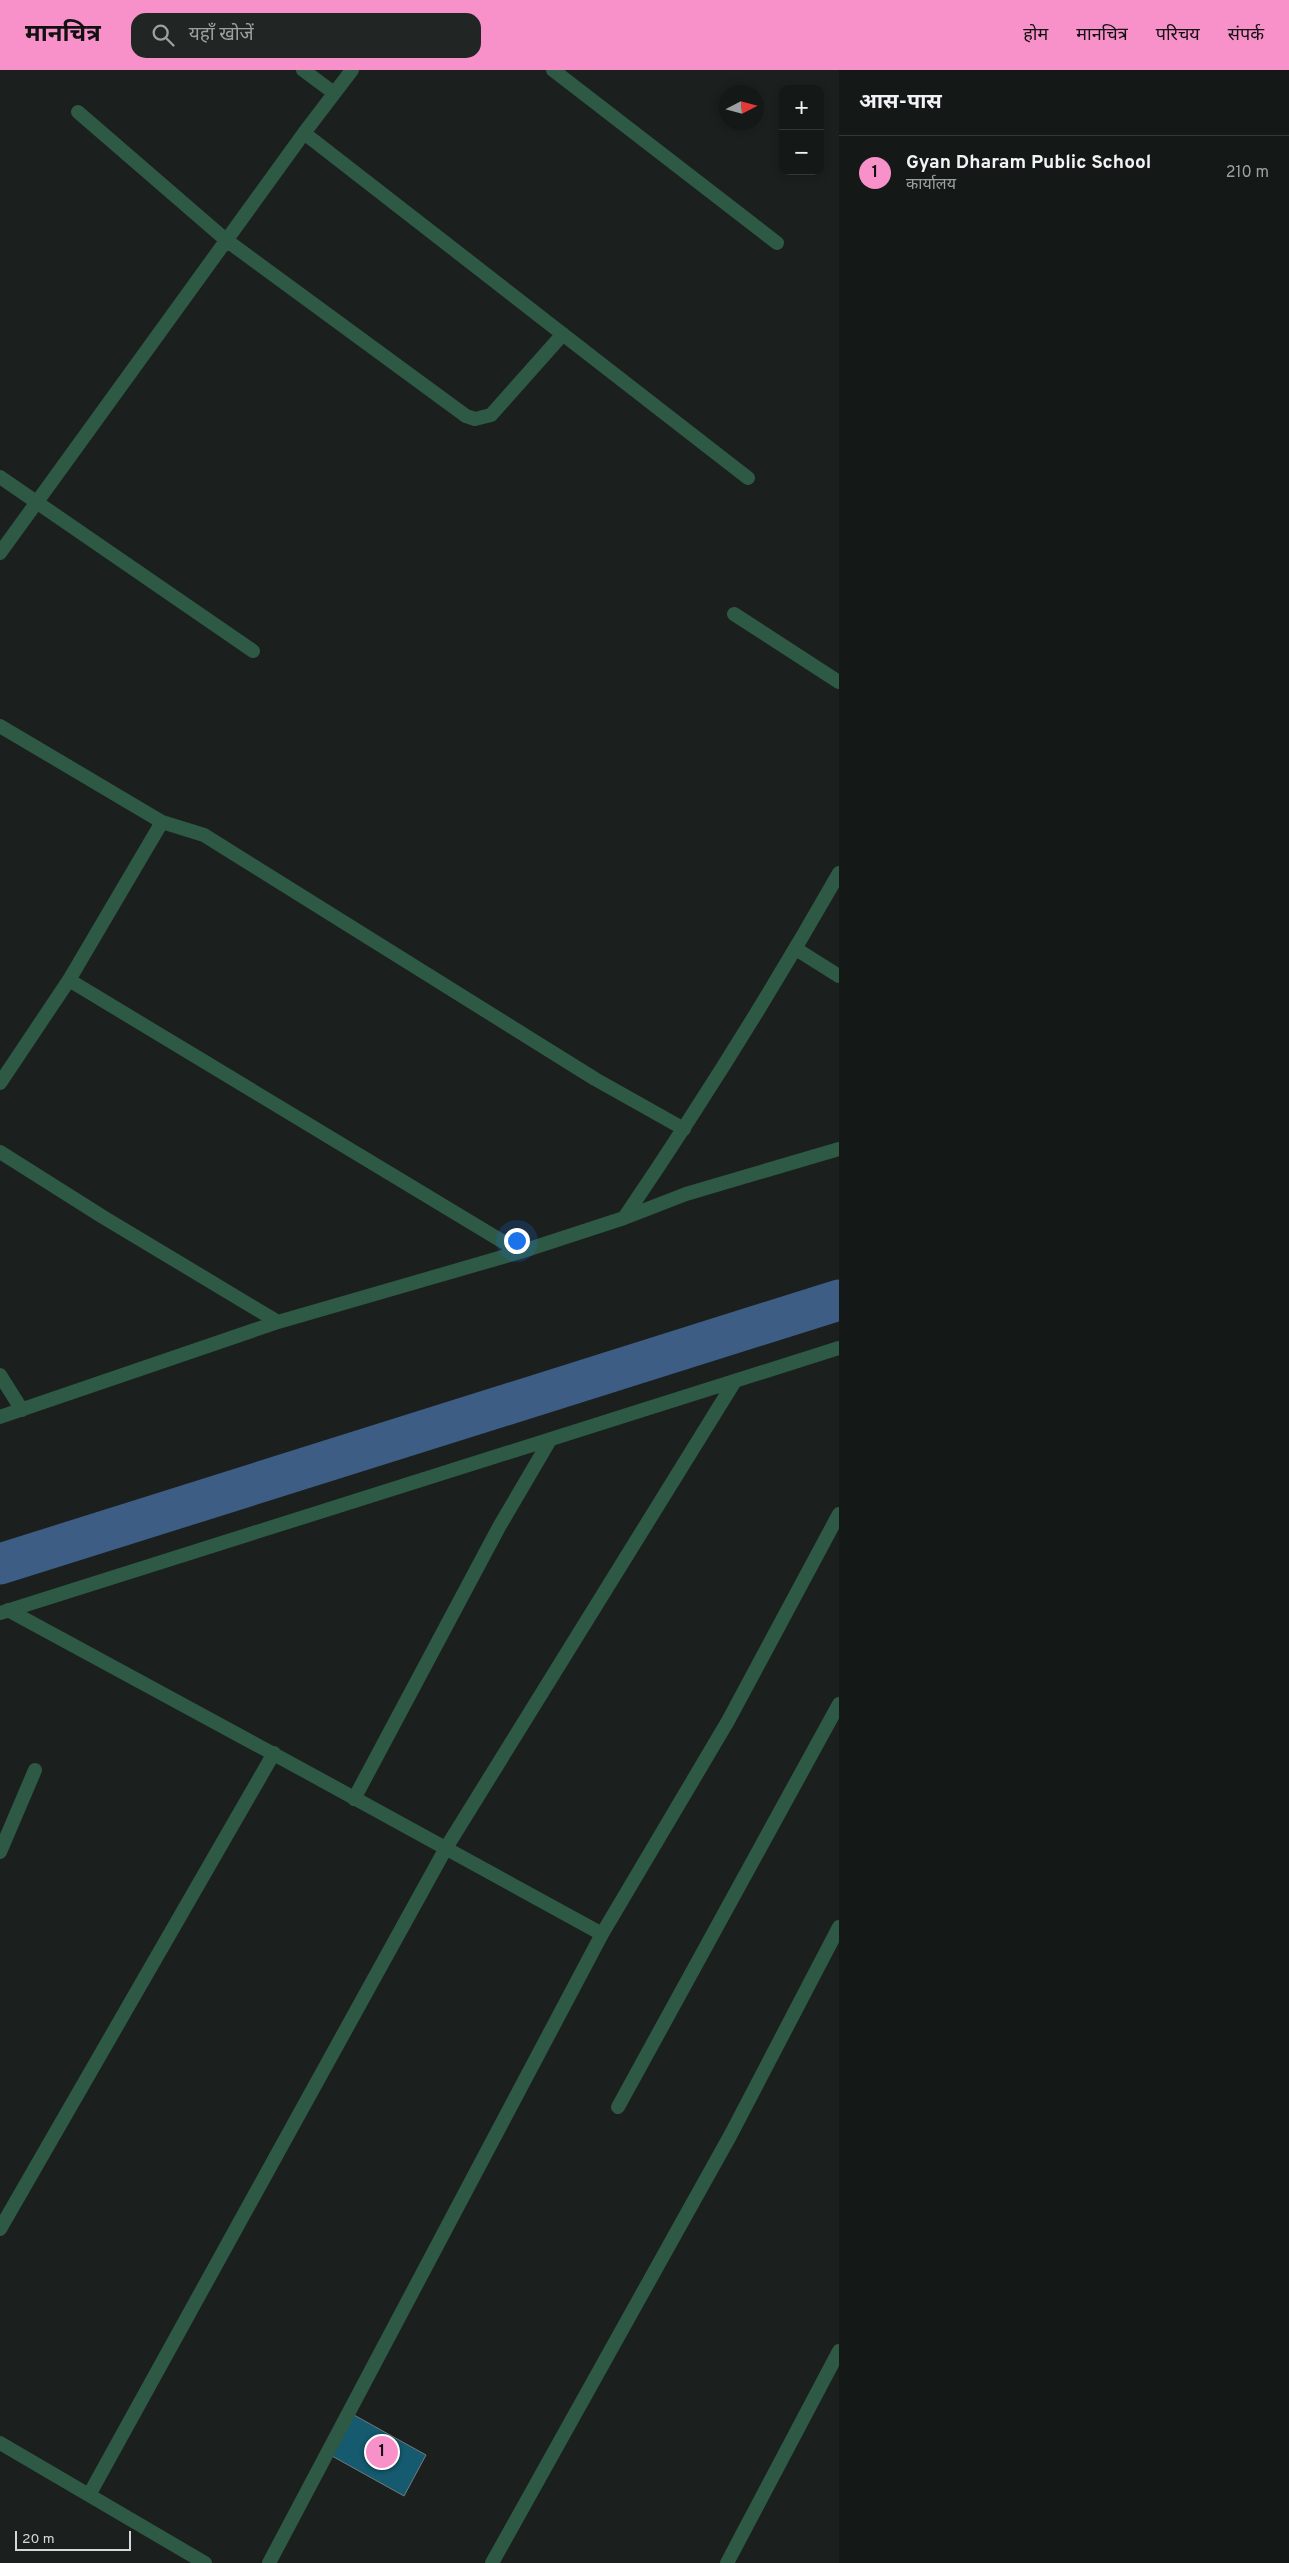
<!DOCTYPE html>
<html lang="hi">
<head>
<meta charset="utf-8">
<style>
	body { margin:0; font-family:Overpass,"Noto Sans Devanagari",sans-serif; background:#212524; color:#f1f3f6 }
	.controls { position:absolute; right:15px; top:15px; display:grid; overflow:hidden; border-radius:10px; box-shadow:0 2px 8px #0003 }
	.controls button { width:45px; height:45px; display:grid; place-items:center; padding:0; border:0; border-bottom:1px solid #333736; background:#141817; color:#f1f3f6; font:25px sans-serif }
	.compass { position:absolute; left:719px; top:15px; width:45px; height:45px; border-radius:50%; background:#141817; box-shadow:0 2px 8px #0003; rotate:84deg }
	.scale { position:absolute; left:15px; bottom:12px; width:116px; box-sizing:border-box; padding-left:5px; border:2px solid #d5d8d8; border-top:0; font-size:14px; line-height:18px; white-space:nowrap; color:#d5d8d8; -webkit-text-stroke:4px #1b201f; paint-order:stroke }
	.you { position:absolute; left:516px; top:1170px; width:18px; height:18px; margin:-12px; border:4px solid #fff; border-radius:50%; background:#1a73e8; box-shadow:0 0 0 8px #1a73e833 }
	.badge { display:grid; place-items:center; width:32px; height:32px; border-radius:50%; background:#f890ca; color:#111; font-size:16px; font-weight:700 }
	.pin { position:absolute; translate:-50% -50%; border:2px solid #fff; box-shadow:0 1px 5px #0006 }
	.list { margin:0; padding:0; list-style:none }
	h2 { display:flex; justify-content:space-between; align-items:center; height:65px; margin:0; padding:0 20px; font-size:21px }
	h2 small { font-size:16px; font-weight:400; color:#9da0a1 }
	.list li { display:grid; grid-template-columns:32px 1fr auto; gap:15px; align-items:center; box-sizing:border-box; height:75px; padding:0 20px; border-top:1px solid #333736 }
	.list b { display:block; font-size:19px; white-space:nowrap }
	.list p { margin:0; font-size:16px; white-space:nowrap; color:#9da0a1 }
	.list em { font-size:16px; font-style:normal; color:#9da0a1 }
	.icon { flex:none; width:28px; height:28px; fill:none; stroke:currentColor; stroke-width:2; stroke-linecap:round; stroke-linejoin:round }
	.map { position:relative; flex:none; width:839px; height:2493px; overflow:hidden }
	header { display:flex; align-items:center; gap:30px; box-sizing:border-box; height:70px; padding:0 25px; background:#f890ca; color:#111 }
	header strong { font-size:24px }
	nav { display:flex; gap:28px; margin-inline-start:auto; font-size:18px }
	.search { width:350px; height:45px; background:#212524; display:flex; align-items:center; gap:12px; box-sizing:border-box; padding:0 18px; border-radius:15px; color:#9da0a1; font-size:19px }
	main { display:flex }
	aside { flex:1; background:#141817 }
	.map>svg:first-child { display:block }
</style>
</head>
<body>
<header>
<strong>मानचित्र</strong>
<div class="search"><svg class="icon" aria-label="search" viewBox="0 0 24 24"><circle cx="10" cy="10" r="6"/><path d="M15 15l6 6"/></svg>यहाँ खोजें</div>
<nav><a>होम</a><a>मानचित्र</a><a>परिचय</a><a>संपर्क</a></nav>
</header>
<main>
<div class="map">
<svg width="839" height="2493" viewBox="0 0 839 2493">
	<rect width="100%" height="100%" fill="#1b201f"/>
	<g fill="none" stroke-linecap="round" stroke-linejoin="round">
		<path stroke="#3d5d84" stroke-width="41" d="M0 1494 839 1230"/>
	</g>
	<path fill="#155a6f" stroke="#74797b" d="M354 2345 426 2385 404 2426 332 2386Z"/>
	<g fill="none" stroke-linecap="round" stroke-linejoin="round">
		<path stroke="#2e5945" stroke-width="14" d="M303 0 334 23
			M553 0 777 173
			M78 42 226 170 466 346 475 349 491 345 563 264
			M304 63 748 408
			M0 407 253 581
			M0 483 304 63 352 0
			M734 544 839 612
			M0 656 162 752 204 765 595 1009 684 1059
			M162 752 69 910 520 1182
			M796 879 839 906
			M0 1013 69 910
			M0 1082 103 1147 278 1252
			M624 1148C700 1036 772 921 839 803
			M0 1305 22 1340
			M0 1347 278 1252 520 1182 624 1148 686 1124 839 1079
			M8 1540C207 1647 404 1755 602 1864
			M0 1543 839 1278
			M354 1729 499 1457 550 1370
			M0 1782 35 1700
			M618 2037 839 1634
			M0 2159 274 1683
			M0 2373 205 2493
			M89 2425 446 1778 735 1311
			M269 2493 602 1864 728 1651 839 1444
			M492 2493 730 2066 839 1857
			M727 2493 839 2281"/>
	</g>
</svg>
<div class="controls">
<button>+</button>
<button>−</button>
</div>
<svg class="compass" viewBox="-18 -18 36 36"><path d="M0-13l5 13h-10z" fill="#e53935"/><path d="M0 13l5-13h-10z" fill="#9da0a1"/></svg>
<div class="scale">20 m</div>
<div class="you"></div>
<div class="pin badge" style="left:382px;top:2382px">1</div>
</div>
<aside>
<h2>आस-पास<small></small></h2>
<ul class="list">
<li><span class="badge">1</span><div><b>Gyan Dharam Public School</b><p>कार्यालय</p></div><em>210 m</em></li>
</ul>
</aside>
</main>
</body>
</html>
